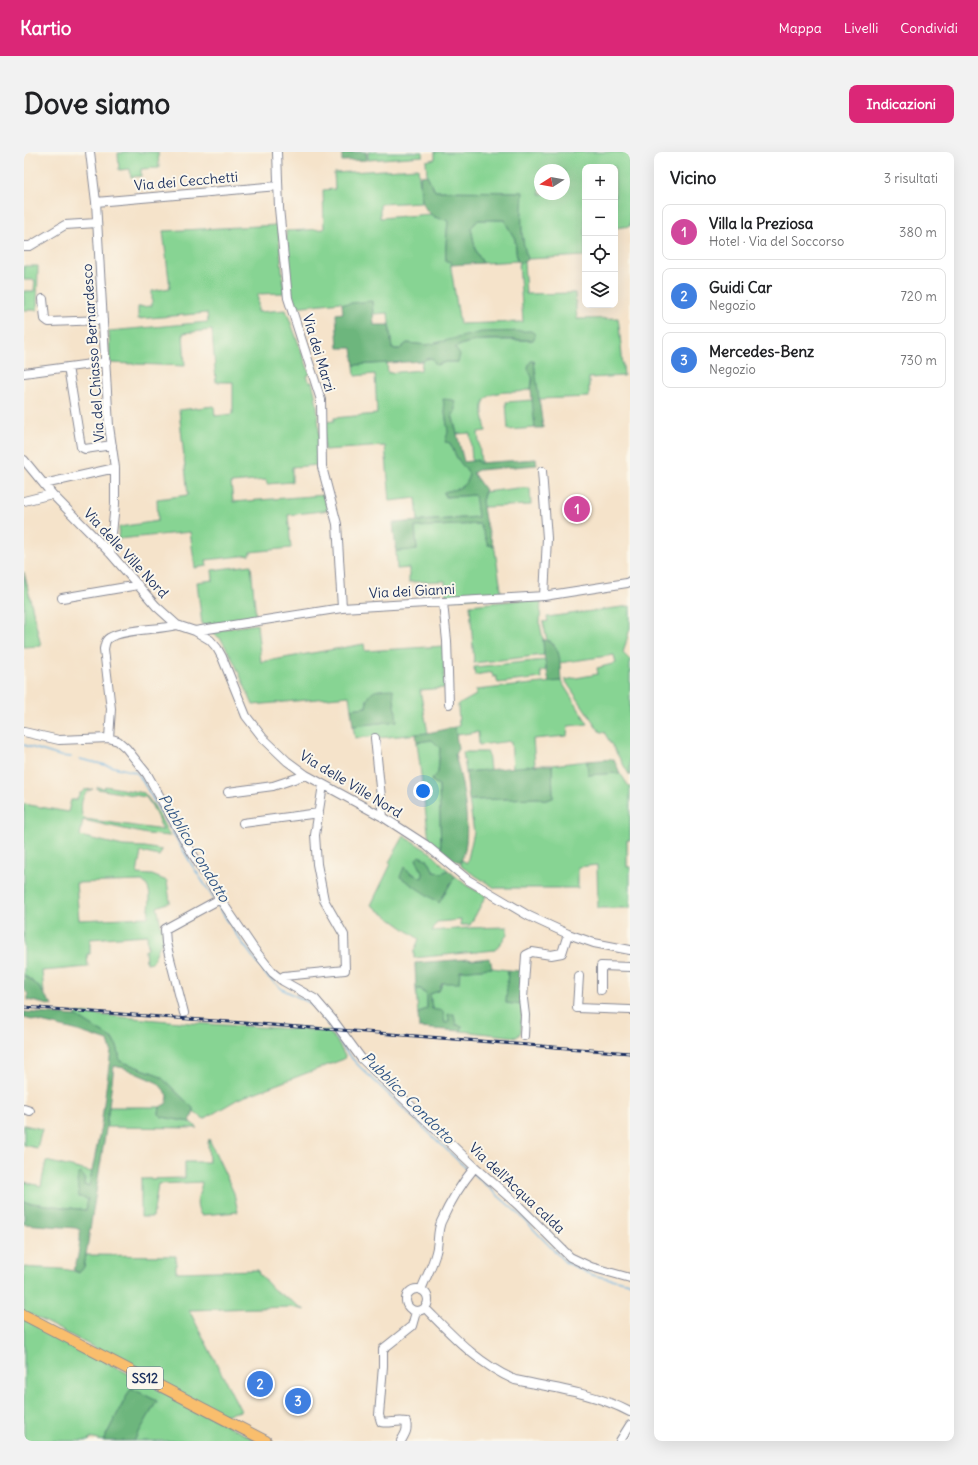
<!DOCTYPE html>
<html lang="it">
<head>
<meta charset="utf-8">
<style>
	body { margin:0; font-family:Delius,sans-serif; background:#f2f2f2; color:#202124 }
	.controls { position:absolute; right:12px; top:12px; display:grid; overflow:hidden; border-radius:8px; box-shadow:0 4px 16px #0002 }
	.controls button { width:36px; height:36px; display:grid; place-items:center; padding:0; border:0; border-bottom:1px solid #e0e0e0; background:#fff; color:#202124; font:20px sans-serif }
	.compass { position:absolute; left:510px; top:12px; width:36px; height:36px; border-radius:50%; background:#fff; box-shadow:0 4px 16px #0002; rotate:259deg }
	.you { position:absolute; left:399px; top:639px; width:14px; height:14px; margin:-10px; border:3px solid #fff; border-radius:50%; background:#1a73e8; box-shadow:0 0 0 6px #1a73e833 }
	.badge { display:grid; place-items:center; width:26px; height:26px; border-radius:50%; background:#db2777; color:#fff; font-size:13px; font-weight:700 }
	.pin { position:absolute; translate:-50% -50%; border:2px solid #fff; box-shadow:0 1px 4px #0006 }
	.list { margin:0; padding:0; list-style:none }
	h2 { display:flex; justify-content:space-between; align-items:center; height:52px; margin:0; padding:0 16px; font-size:17px }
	h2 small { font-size:13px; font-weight:400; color:#757577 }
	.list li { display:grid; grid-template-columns:26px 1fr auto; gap:12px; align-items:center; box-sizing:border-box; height:56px; margin:0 8px 8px; padding:0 8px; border:1px solid #e0e0e0; border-radius:8px }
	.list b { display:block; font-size:15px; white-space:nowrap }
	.list p { margin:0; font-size:13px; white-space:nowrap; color:#757577 }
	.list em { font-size:13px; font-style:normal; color:#757577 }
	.icon { flex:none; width:22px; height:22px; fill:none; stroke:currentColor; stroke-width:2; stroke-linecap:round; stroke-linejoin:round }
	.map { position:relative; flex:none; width:606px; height:1289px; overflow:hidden; border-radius:8px }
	header { display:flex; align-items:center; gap:24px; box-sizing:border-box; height:56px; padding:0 20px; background:#db2777; color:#fff }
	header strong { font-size:19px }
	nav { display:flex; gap:22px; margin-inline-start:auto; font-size:14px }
	.intro { display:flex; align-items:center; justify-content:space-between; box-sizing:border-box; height:96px; padding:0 24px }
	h1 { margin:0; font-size:28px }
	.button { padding:10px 18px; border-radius:8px; background:#db2777; color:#fff; font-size:14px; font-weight:700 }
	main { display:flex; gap:24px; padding:0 24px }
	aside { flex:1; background:#fff; border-radius:8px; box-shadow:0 4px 16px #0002 }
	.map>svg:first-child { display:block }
</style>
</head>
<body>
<header>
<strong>Kartio</strong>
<nav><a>Mappa</a><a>Livelli</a><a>Condividi</a></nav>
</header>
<div class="intro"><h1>Dove siamo</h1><a class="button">Indicazioni</a></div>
<main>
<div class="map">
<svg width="606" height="1289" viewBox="0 0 606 1289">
	<rect width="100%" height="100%" fill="#fbf7ec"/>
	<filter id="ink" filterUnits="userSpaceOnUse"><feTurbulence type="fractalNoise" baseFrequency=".025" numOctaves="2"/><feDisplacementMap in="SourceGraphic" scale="8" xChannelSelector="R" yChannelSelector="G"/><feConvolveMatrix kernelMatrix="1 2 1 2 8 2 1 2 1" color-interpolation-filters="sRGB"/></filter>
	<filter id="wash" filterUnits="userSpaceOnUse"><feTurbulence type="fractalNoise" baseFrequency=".012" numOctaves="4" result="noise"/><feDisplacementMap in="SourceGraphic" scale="16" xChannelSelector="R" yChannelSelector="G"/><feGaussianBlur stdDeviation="0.9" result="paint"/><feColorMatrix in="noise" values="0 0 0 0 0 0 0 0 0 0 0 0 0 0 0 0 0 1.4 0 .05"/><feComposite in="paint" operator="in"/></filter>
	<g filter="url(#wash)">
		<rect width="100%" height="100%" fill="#f5e3ca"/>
		<path fill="#87d493" stroke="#518278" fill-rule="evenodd" d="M99 0H134L135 16 117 17V24L107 25 106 17 95 18 94 1H99Z
			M344 0H399V4L344 8Z
			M411 0H606V74L591 76V15H561V104L504 107C495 86 498 62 498 40L411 39 403 23 402 9 411 7ZM516 18H540V42H516Z
			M394 16 398 50 356 52V66L407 62 410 65 424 68C423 82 421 95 422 108L427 110V116L436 172 499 170 495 110H500L502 142 551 141 553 167 594 166 595 173 600 224 565 226V245L514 247 510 209 507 237C502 238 497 240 491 240 481 240 461 239 459 254 458 261 461 272 462 279L454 280 457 311H455L454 308 448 309 446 281 433 282 428 262 420 254 426 291 433 306 445 322C442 336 433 337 420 340L421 345 452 343 454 365 394 369 392 346 366 349 361 294 300 298V270L310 269V266L353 262 351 222 331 224 330 213 363 211 364 221 397 218 398 210 402 207 409 206 412 213 422 210H434L431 196C451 184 486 188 509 188H428L403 193 383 191 376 197H368L364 161 349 162 348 150 318 152 317 150 270 155 267 145 262 79 300 77 299 38 311 37 310 21Z
			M454 68H480L491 87 493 109 459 111 452 100 447 76Z
			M254 73 260 141 234 142V160L262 158 286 222 282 224 285 230H288C296 257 295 284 296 313L268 315V330L243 332 242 328 207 331 209 350 301 343 306 358 264 363 267 396 226 400V403L182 408 183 414 171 416 166 380 94 387 95 375 134 369 133 347 164 343 155 258 190 254 191 264 209 262V230H192L188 178 159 181 161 214 86 211 85 179 184 170 183 161 114 167V155L128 154V139L146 136 139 79Z
			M0 114H14L13 158H0V139H10L11 128H0Z
			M509 248 511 276 484 278 482 250Z
			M494 336H506L507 353 459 355 458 349 461 340Z
			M456 372 464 393H469L471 398 478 444 422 447 421 429 385 430V416L373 417 372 399 393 398 391 375Z
			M227 413 232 466 178 473 173 430 189 428 188 418Z
			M0 420 17 494 0 495Z
			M517 446 516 473 519 487 520 503 450 511 446 453Z
			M606 454V476L599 501 606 508V624L580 580H576L541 528 574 522 573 516 592 511 590 503 535 511C535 501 533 492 523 488L519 470 524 469 523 465Z
			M233 472 237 510 340 492 341 499 420 494V536L396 538 404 581 354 586 353 584 331 586 329 574 373 569 343 547 342 555 327 557 325 544 229 553 210 510 197 487 186 479Z
			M521 508 522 518 516 519 517 526 474 531 472 524 469 525 468 520 451 523 450 515Z
			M537 529 564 572 544 574 543 584 509 587 511 613 489 616 487 589 455 593 454 580 432 583 431 575 435 574 434 553 452 543V538Z
			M408 588 416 596 414 621 409 630 415 633 417 698 405 688 393 590Z
			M439 600H464L466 618 442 620Z
			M563 609 564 623 596 621 606 636V688H603V715H606V756H574L573 713 554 715V736H471L438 715 436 711 438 708 443 711 450 680 445 648 515 646 522 648 529 646 528 613Z
			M81 634 120 641 130 654 146 684 123 682 59 668 56 684 99 694 121 695 138 698 135 704 117 700 113 722 128 723 143 729 146 750 133 755 140 788 137 791 129 808V810L122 811 121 798 124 797 123 783 66 787V802H63L64 815 18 819 20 841 13 833 0 823V652L44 660 47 648H52L56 641H57L60 638 69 637C56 641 57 653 58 664L61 667 139 678 128 654 122 645 73 637V635L80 636ZM118 729C130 737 125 753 124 765L55 768 52 731Z
			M380 684 407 701 424 718 418 721 410 720 404 708 392 707 399 722 398 727 380 716 415 751 431 724 442 733 462 744 446 773H436L437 768 413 770 408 779 444 776 483 775V783L471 798 390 806V799L395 787 347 753 367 712 365 710Z
			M468 816 484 818 482 851 498 853 497 880 493 885 437 879 438 874 425 871H421L408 857 406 842 415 839C425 816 447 818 468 816Z
			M392 837H397L403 844V856L394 862Z
			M52 861 167 871 304 879 312 888 321 904 320 907 214 947 180 967 169 959V956L138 926 132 922 96 909 94 897 90 888 52 864Z
			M85 955H136L135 962 138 965 166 970 174 976 82 975Z
			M0 973 18 977 13 996 0 993Z
			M185 987 210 1041 214 1060 177 1063C169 1050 176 1043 178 1030L134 1032 129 1065H117V1027L161 1026V1010H185L184 991Z
			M22 1009 68 1020 65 1034 60 1033 54 1023 64 1047 62 1058 0 1050V1030L17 1034Z
			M62 1103 152 1104V1120L234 1118 235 1122 250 1138 281 1158 267 1155 165 1158 217 1259 200 1263 0 1159V1115C15 1117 43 1115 55 1121L60 1115Z
			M0 1167 233 1289H110L133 1249 107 1236 79 1289 66 1286 65 1289H0Z"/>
		<path fill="#6db67d" stroke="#44726e" d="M318 0H342L343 8 318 9Z
			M403 23 411 39 499 40C498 62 495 86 504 107 500 110 497 112 493 109L491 87 480 68H454L447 76 452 100 459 111 427 113V110L422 109C421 95 423 82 424 69 420 67 414 67 411 65 395 57 397 38 396 24Z
			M348 149 350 173H365L368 197H376L383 191 403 193 458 180 507 179 511 182V185L509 188C487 188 450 184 431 196L436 203 434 210H422L412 213 408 206 402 207 399 209 330 213 328 196H314L312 162 319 161 318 152Z
			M507 209H510L519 276H511L507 237 509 227 504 217 505 212Z
			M419 247 429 248 431 250V260L428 262 440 310 454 308 455 311 512 307 513 313 454 318 449 321 461 338 458 349 461 368 469 393H464L456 372 391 375 393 398 372 399 369 371 454 365 451 343 421 345 420 340C432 337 442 337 445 322L433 306 426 291 421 290 424 280Z
			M519 487C540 495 535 510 537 529L525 530 520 503Z
			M369 537 373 569 329 574 327 557 342 555C345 536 353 538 369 537Z
			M431 575 434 597 431 602C432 609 435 615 436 623 441 642 448 694 436 710L430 708 417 698 415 633 409 630 408 627 414 621 416 596 408 588 393 590 392 582 404 581Z
			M590 607 596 621 564 623 563 609Z
			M514 613H528L529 646 522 648 515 646 445 648 442 620Z
			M395 704 404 708 410 720 418 721 424 718 431 724 415 751 376 725 380 715 388 722 398 726 399 722 392 707Z
			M466 806 468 816 436 819 435 831H418L415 839 406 842 408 857 419 859 421 871 425 870 424 862H430L432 873 438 874 437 879 395 876 394 862 403 856V844L397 837H392L391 811 445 807 448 808Z
			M484 818 500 819 498 853 482 851Z
			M0 823 13 833 29 854 4 848V842L0 838Z
			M0 860 52 864 90 888 94 897 96 909 132 922 138 926 169 956V962L166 970 138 965 135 962 136 955 143 951 144 943 134 931 100 916 90 914 82 977 60 1115 55 1121 49 1117C54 1112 57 1086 56 1078L52 1076 0 1072V1050L62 1058 64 1047 55 1045 53 1030 54 1023 57 1021 61 1026 60 1033 65 1034 77 974 87 899 84 889 51 878 0 866Z
			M107 1236 133 1249 110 1289H79Z"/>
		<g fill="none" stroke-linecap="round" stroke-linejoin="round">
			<path stroke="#68b1e0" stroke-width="1.5" d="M0 593 36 604 47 605
				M56 607 111 620 115 623 168 713 190 747
				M193 752 214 785 243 824 258 837 286 851 294 858 324 902 335 914 444 1018
				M449 1022 495 1062 541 1110 568 1123 606 1131"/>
		</g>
	</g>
	<g filter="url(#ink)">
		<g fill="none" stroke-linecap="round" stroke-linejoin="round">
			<g stroke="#888994" stroke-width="10">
				<path id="minor" d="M66 0 72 50 85 274 91 316V352L86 401
					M253 0 255 56 264 146 297 248 298 315 313 372 318 456
					M72 50 254 34
					M0 94H6L41 73 73 71
					M19 147 21 167 25 170 79 168
					M44 215 57 295 61 297 88 293
					M0 221 82 210
					M0 308 28 342 86 401 132 454 153 473 171 479 186 488 193 496 198 505 222 564 239 586 263 609 282 623 359 665 402 693 444 728 505 764 544 782 570 791 606 798
					M518 319 523 386 520 444
					M20 332 91 316
					M0 349 28 342
					M38 446 114 433
					M419 451 423 489 425 552
					M171 479 318 456 520 444 603 431 606 429
					M0 580 35 588 85 586 94 589 102 596 123 622 165 696 196 747 230 797 249 821 259 829 291 847 309 868 337 906 451 1015 494 1053 546 1105 567 1115 606 1126
					M85 586 87 557 80 497C81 493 81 488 85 486 99 477 135 478 153 473
					M351 586 359 665
					M204 640 249 634 282 623
					M219 671 295 661
					M555 824 553 856 606 858
					M256 827 260 824 321 818 320 783 300 748 293 712 291 683 299 633
					M577 838V814L606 815
					M160 861 142 791 141 777 196 747
					M500 884 501 863 499 847 502 803 508 800 527 803 538 801 544 782
					M0 957 6 959
					M382 1148a11 11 0 1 1 22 0a11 11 0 1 1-22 0Z
					M397 1138C402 1125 409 1113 412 1100 415 1090 413 1080 417 1070 426 1050 437 1032 451 1015
					M401 1156C430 1185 453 1211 491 1228 530 1236 570 1241 606 1260
					M377 1289C381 1282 384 1278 382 1270 373 1268 366 1272 357 1270L355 1263 359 1214V1197L388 1174 392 1160
					M596 1289 606 1273"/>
			</g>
			<g stroke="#888994" stroke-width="12">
				<path id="major" d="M0 1163 242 1289"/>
			</g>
			<use href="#minor" stroke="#fff" stroke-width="8"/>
			<use href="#major" stroke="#f9be6d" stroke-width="10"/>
			<g stroke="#1b2f5e" stroke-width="3">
				<path id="rail" d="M0 855 316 878 606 901"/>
			</g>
			<use href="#rail" stroke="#fbf7ec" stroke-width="1.5" stroke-dasharray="4.5" stroke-linecap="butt"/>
		</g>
	</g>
	<g text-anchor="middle" stroke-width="4" stroke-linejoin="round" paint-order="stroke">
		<rect fill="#fbf7ec" stroke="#5e6b89" stroke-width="1" x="103" y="1215" width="36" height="22" rx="3"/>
		<g font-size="13" font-weight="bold" fill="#1b2f5e">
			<text x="121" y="1231">SS12</text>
		</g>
		<g font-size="14" fill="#1b2f5e" stroke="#fbf7ec">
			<text transform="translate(162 29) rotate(-5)" y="5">Via dei Cecchetti</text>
			<text transform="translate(69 201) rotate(-94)" y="5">Via del Chiasso Bernardesco</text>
			<text transform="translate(295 201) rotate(73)" y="5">Via dei Marzi</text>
			<text transform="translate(102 401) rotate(47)" y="5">Via delle Ville Nord</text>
			<text transform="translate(388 439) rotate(-3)" y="5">Via dei Gianni</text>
			<text transform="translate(327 632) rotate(31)" y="5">Via delle Ville Nord</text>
			<text transform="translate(493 1036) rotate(43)" y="5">Via dell'Acqua calda</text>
		</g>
		<g font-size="15" font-style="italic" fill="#325685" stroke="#fbf7ec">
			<text transform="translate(170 696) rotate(59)" y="5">Pubblico Condotto</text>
			<text transform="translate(384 946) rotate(45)" y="5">Pubblico Condotto</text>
		</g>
	</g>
</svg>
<div class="controls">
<button>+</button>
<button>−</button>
<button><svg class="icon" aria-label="locate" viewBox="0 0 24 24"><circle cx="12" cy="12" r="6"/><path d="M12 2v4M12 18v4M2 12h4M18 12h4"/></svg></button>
<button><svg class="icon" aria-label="layers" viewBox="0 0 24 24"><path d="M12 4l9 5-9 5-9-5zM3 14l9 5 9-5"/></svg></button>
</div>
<svg class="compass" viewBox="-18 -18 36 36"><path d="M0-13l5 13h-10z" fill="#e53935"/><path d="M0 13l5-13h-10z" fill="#757577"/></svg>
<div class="you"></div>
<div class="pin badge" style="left:553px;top:357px;background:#d1479c">1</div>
<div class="pin badge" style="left:236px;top:1232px;background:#3f7fe0">2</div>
<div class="pin badge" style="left:274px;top:1249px;background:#3f7fe0">3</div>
</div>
<aside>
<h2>Vicino<small>3 risultati</small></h2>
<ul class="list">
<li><span class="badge" style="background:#d1479c">1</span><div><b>Villa la Preziosa</b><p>Hotel · Via del Soccorso</p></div><em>380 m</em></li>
<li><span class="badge" style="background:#3f7fe0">2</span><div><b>Guidi Car</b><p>Negozio</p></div><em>720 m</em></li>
<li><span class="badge" style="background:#3f7fe0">3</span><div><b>Mercedes-Benz</b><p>Negozio</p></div><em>730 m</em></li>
</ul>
</aside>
</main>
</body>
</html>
